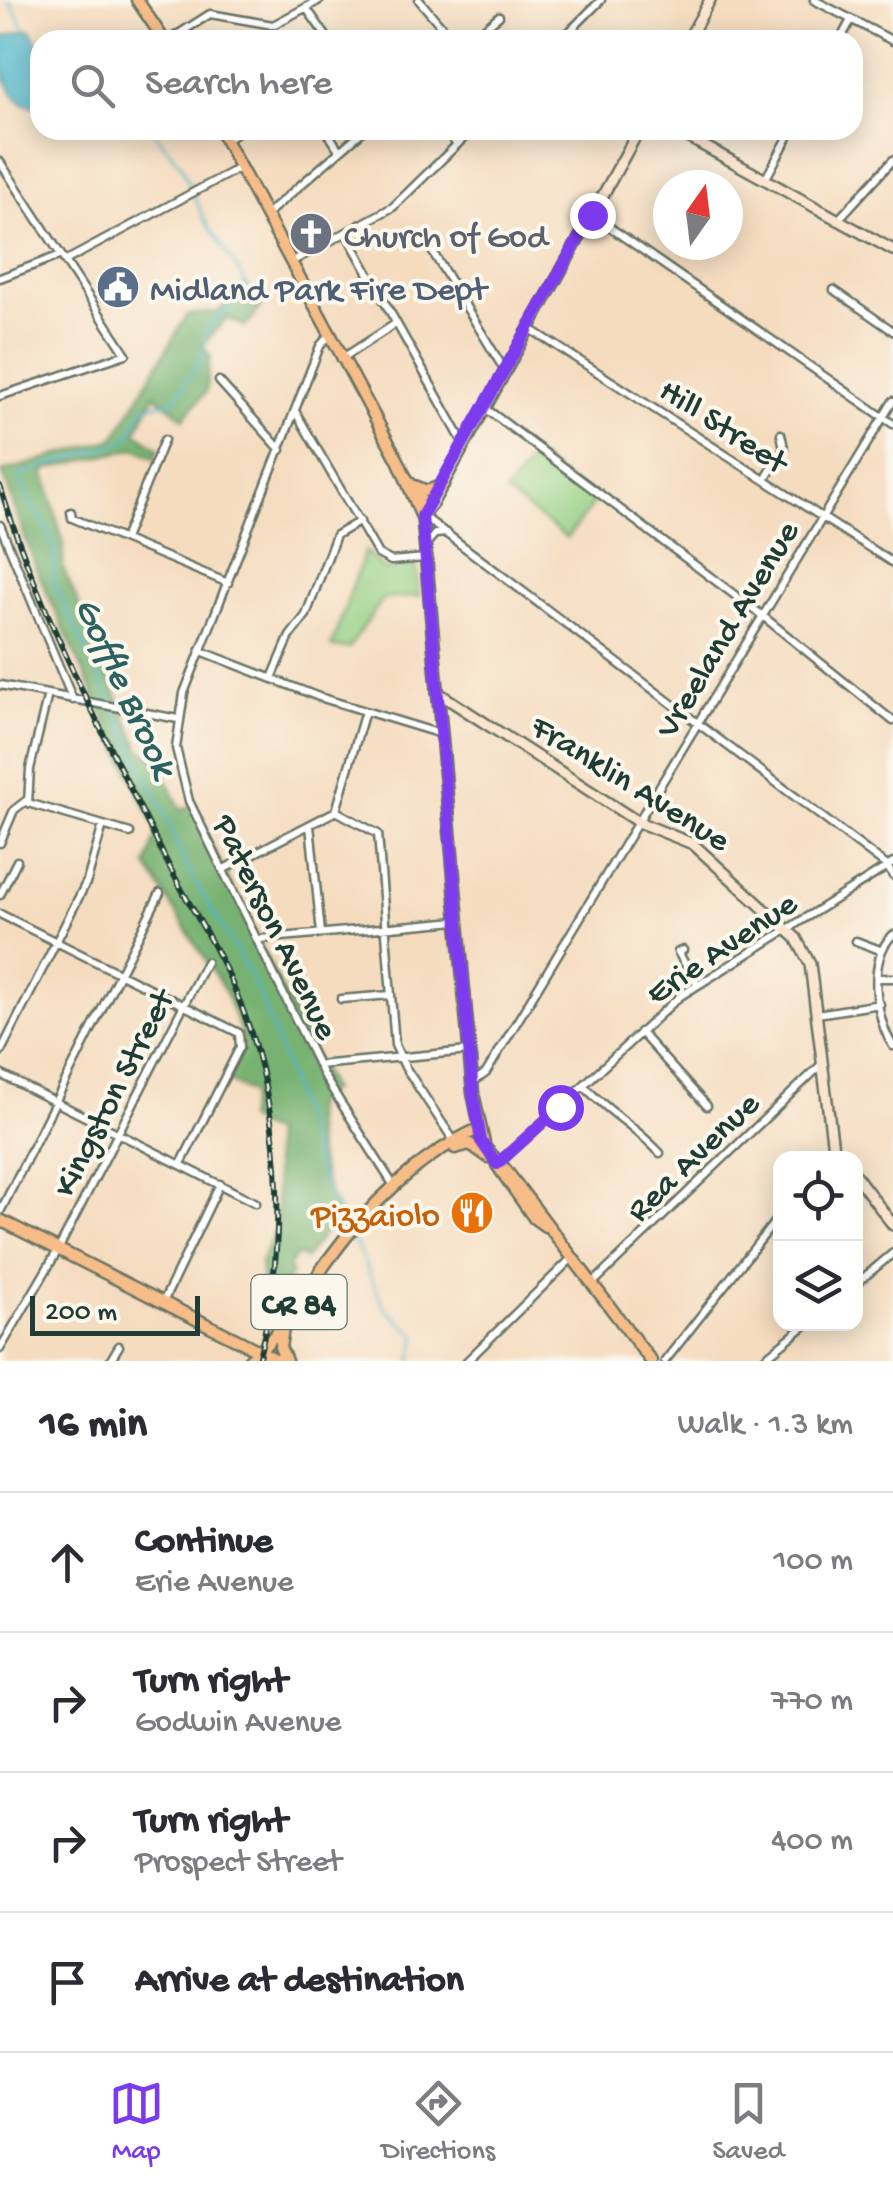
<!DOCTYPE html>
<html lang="en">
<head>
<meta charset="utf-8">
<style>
	body { margin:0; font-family:"Gochi Hand",sans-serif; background:#f2f2f3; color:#2b2b33 }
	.controls { position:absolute; right:30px; bottom:30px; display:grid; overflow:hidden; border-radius:20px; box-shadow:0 5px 25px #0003 }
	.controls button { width:90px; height:90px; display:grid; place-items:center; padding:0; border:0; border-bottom:2px solid #e1e1e2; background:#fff; color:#2b2b33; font:50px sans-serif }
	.compass { position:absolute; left:653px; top:170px; width:90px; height:90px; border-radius:50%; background:#fff; box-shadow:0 5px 25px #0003; rotate:14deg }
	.scale { position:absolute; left:30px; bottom:25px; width:170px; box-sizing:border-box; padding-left:10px; border:5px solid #1f3d34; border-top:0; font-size:28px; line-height:35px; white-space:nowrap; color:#1f3d34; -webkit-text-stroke:8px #fbf7ec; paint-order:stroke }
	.stop { position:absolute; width:30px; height:30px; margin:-22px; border:8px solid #7c3aed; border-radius:50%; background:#fff }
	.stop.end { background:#7c3aed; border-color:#fff; box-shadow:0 2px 10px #0008 }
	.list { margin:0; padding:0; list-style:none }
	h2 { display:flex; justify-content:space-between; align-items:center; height:130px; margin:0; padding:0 40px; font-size:42px }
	h2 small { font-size:32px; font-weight:400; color:#7c7c81 }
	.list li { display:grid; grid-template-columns:65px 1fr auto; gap:30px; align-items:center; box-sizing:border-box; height:140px; padding:0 40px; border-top:2px solid #e1e1e2 }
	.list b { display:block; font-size:38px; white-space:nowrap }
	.list p { margin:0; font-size:32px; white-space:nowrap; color:#7c7c81 }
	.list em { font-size:32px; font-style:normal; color:#7c7c81 }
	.icon { flex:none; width:55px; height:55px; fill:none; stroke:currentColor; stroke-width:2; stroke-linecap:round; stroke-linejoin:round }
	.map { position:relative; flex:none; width:893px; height:1361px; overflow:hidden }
	.search { position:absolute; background:#fff; box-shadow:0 5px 25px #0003; left:30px; right:30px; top:30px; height:110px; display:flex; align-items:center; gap:25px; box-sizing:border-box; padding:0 35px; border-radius:30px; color:#7c7c81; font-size:38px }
	.sheet { height:690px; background:#fff }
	nav { display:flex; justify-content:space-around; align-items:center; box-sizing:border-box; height:140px; border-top:2px solid #e1e1e2; background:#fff; font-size:28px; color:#7c7c81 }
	nav a { display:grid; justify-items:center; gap:5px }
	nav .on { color:#7c3aed }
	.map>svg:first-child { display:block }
</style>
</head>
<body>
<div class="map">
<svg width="893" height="1361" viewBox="0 0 893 1361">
	<rect width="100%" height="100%" fill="#fbf7ec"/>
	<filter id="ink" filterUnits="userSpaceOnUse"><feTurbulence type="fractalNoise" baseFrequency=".01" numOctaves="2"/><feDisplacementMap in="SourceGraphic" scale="20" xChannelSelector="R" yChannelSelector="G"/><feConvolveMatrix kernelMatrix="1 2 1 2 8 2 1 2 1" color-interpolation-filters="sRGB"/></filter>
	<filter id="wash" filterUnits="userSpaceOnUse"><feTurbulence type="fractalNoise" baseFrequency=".0048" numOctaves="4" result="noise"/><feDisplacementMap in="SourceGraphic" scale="40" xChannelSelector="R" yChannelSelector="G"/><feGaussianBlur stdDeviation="2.25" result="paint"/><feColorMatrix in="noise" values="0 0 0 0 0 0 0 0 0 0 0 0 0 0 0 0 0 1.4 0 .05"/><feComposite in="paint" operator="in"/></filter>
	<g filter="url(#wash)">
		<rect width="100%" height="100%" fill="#f5dcbf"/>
		<path fill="#96d084" stroke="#5a865c" stroke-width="2.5" d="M535 455 594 502 567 538 505 493Z
			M365 551 383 569 416 565 419 596 383 599 349 648 331 647Z"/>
		<path fill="#78b272" stroke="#4c7853" stroke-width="2.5" d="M244 285 264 302 246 327 227 318 202 346 210 355 206 392 184 418 155 395 136 432 159 449 155 458 136 448 44 470 63 542V568L140 749 158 760 181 810 192 805 331 1090 313 1104C312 1143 323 1188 344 1222L337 1216 305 1259 296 1255 288 1267 291 1272 279 1304 265 1299 260 1263 278 1226 272 1133 246 1120 252 1094 224 1078 243 1038 225 991 147 866 157 831 37 571 2 472 114 439 187 315 218 312Z"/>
		<path fill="#4cb5ca" stroke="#36797f" stroke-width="2.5" d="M26 30H31L40 47V106C6 109 0 64 0 38Z"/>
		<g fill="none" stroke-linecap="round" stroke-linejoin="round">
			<path stroke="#4cb5ca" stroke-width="2.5" d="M9 0 25 29
				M152 130 181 165 204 219 247 284 245 292 209 327 202 358 174 401 144 407 127 441 20 475C25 507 48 520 54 548 56 558 54 571 53 581L168 820C185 877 223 923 250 975 291 1058 301 1151 348 1232
				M353 1238 385 1308 417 1336 412 1361"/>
		</g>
	</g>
	<g filter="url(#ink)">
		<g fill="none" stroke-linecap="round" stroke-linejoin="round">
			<g stroke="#6a7565" stroke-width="11">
				<path id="street" d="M419 0 453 40
					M814 0 893 41
					M307 9 329 40
					M169 40 210 14 273 25 320 0
					M470 40 499 16
					M561 40 601 0
					M840 40 851 20
					M326 130 339 150
					M445 130 457 145
					M227 140 239 130
					M0 162 126 354 0 396
					M765 180 792 130
					M266 215 364 130
					M592 215 893 424
					M837 221 893 160
					M346 233 464 444
					M426 241 505 371
					M65 261 239 168
					M291 262 393 207 472 130
					M0 278 61 255
					M834 290 893 331
					M529 328 893 563
					M328 337 320 346 184 693 176 748 189 801 323 1075 394 1186
					M341 359 395 324
					M219 381 281 450
					M485 408 764 617 893 721
					M295 411 378 554 391 561 425 558
					M765 480 784 448 781 434
					M71 512 72 518 228 583
					M423 516 887 866 893 876
					M0 525 73 700
					M124 539 164 440
					M425 545 435 534 447 533
					M201 651 319 697 441 734
					M272 678 290 636 306 615 336 535 360 521
					M0 685 178 719
					M48 694 30 769 28 803 130 833
					M336 811 378 834 395 1045 405 1067 454 1141
					M310 825 321 933
					M0 843 14 810 27 800
					M224 869 336 811 365 711
					M0 895 17 861
					M0 914 239 1033 240 1047 181 1164
					M893 935C867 957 875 1019 893 1046
					M260 939 457 921
					M856 941 880 950
					M683 950 678 952 697 984
					M878 978H893
					M341 999 391 995
					M817 1014 880 1004
					M640 1032 707 1106
					M0 1053 87 881 103 825
					M318 1065 469 1051
					M0 1074 256 1203
					M473 1082 486 1073 893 401
					M584 1086C609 1113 635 1126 660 1153
					M498 1164 679 997 893 863
					M0 1212 160 893
					M592 1284 822 1064
					M856 1284 893 1253
					M164 1300 220 1184
					M0 1349 58 1250 206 962
					M110 1361 119 1346
					M467 1361 571 1259
					M665 1361 780 1215
					M761 1361 807 1324"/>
			</g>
			<g stroke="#6a7565" stroke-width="14">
				<path id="secondary" d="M688 40 710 0
					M675 130 893 250
					M422 516 432 504 639 130
					M437 692 638 822 693 844 796 938 810 964 833 1149 841 1158
					M856 1176 893 1225"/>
			</g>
			<g stroke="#6a7565" stroke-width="15">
				<path id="primary" d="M137 0 164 40
					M220 130 399 462 421 515
					M405 476 421 500 473 1093 485 1148 505 1169 651 1361
					M415 486 427 491 443 485
					M455 1148 470 1144 488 1157
					M497 1165 534 1218 545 1226
					M0 1220 279 1361
					M283 1329 280 1347 286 1361
					M248 1361C283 1333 303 1295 329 1259 367 1207 419 1156 478 1129"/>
			</g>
			<use href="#street" stroke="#fff" stroke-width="6"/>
			<use href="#secondary" stroke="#fce5cf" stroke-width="9"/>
			<use href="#primary" stroke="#f7bd88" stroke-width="10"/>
			<g stroke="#1f3d34" stroke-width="6">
				<path id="rail" d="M0 486C39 613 104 735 163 854 184 897 211 937 231 981 283 1096 290 1239 258 1361"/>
			</g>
			<use href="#rail" stroke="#fbf7ec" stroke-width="2.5" stroke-dasharray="8" stroke-linecap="butt"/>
		</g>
	</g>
	<g fill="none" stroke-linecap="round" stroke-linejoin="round" filter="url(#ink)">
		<path stroke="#7c3aed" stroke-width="12" d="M560 1107 497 1164 481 1141 473 1093 422 516 592 215"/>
	</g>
	<defs>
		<g id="church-disc" transform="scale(2.25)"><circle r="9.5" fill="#6b7280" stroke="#fbf7ec"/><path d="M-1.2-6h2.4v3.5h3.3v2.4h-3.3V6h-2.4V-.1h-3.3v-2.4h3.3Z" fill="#fff"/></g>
		<g id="civic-disc" transform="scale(2.25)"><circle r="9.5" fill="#5c6f8a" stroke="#fbf7ec"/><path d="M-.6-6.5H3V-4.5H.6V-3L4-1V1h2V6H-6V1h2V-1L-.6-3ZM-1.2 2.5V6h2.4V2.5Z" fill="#fff"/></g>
		<g id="restaurant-disc" transform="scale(2.25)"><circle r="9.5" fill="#e8710a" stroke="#fbf7ec"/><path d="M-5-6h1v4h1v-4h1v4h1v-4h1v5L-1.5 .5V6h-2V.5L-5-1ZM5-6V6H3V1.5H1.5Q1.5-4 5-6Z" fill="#fff"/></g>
	</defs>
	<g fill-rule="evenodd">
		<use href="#church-disc" x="311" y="234"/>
		<use href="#civic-disc" x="118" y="287"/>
		<use href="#restaurant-disc" x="472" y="1213"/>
	</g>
	<g text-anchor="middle" stroke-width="8" stroke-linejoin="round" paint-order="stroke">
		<rect fill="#fbf7ec" stroke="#61756b" stroke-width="2.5" x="251.5" y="1275" width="95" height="54" rx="8"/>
		<g font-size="32" font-weight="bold" fill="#1f3d34">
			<text x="299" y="1313">CR 84</text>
		</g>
		<g font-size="35" fill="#5b616d" stroke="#fbf7ec" text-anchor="start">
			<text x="344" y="246">Church of God</text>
		</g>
		<g font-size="35" fill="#4e5e75" stroke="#fbf7ec" text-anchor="start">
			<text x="150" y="299">Midland Park Fire Dept</text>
		</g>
		<g font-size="35" fill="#1f3d34" stroke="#fbf7ec">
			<text transform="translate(725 424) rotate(33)" y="12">Hill Street</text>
			<text transform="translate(725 628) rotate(-59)" y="12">Vreeland Avenue</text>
			<text transform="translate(632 781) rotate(32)" y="12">Franklin Avenue</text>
			<text transform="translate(278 926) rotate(64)" y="12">Paterson Avenue</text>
			<text transform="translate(720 946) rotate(-34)" y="12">Erie Avenue</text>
			<text transform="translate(111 1092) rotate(-63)" y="12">Kingston Street</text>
			<text transform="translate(691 1155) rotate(-44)" y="12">Rea Avenue</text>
		</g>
		<g font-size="35" fill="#c56008" stroke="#fbf7ec" text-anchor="end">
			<text x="440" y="1225">Pizzaiolo</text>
		</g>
		<g font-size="38" font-style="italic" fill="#2c6161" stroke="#fbf7ec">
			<text transform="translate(128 686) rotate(65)" y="13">Goffle Brook</text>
		</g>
	</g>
</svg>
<div class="controls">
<button><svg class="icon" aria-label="locate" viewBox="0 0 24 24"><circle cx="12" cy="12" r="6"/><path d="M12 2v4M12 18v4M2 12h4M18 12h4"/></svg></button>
<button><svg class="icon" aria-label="layers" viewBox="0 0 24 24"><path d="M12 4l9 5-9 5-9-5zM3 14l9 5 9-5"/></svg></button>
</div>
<svg class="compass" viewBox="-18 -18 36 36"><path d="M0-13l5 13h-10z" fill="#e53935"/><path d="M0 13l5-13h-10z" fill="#7c7c81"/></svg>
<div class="scale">200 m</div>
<div class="stop" style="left:560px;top:1107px"></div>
<div class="stop end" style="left:592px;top:215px"></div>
<div class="search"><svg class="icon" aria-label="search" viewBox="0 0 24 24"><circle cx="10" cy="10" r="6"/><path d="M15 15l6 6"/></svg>Search here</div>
</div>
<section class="sheet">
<h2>16 min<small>Walk · 1.3 km</small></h2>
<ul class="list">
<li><svg class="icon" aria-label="ahead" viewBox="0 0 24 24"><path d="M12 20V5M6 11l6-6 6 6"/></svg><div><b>Continue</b><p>Erie Avenue</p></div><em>100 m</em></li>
<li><svg class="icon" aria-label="right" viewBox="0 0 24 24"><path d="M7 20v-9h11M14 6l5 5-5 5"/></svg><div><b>Turn right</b><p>Godwin Avenue</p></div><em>770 m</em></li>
<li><svg class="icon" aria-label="right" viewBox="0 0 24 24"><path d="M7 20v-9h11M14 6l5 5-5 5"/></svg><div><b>Turn right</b><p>Prospect Street</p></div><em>400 m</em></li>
<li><svg class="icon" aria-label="arrive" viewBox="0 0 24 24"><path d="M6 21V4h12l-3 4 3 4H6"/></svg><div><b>Arrive at destination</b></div></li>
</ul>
</section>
<nav>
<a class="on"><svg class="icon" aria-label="map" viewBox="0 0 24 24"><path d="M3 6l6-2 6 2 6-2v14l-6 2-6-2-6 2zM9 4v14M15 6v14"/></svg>Map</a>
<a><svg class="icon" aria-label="directions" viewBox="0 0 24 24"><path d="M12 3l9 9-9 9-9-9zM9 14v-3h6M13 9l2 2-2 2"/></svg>Directions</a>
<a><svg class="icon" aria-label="saved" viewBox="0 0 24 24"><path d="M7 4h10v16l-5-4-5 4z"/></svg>Saved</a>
</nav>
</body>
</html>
